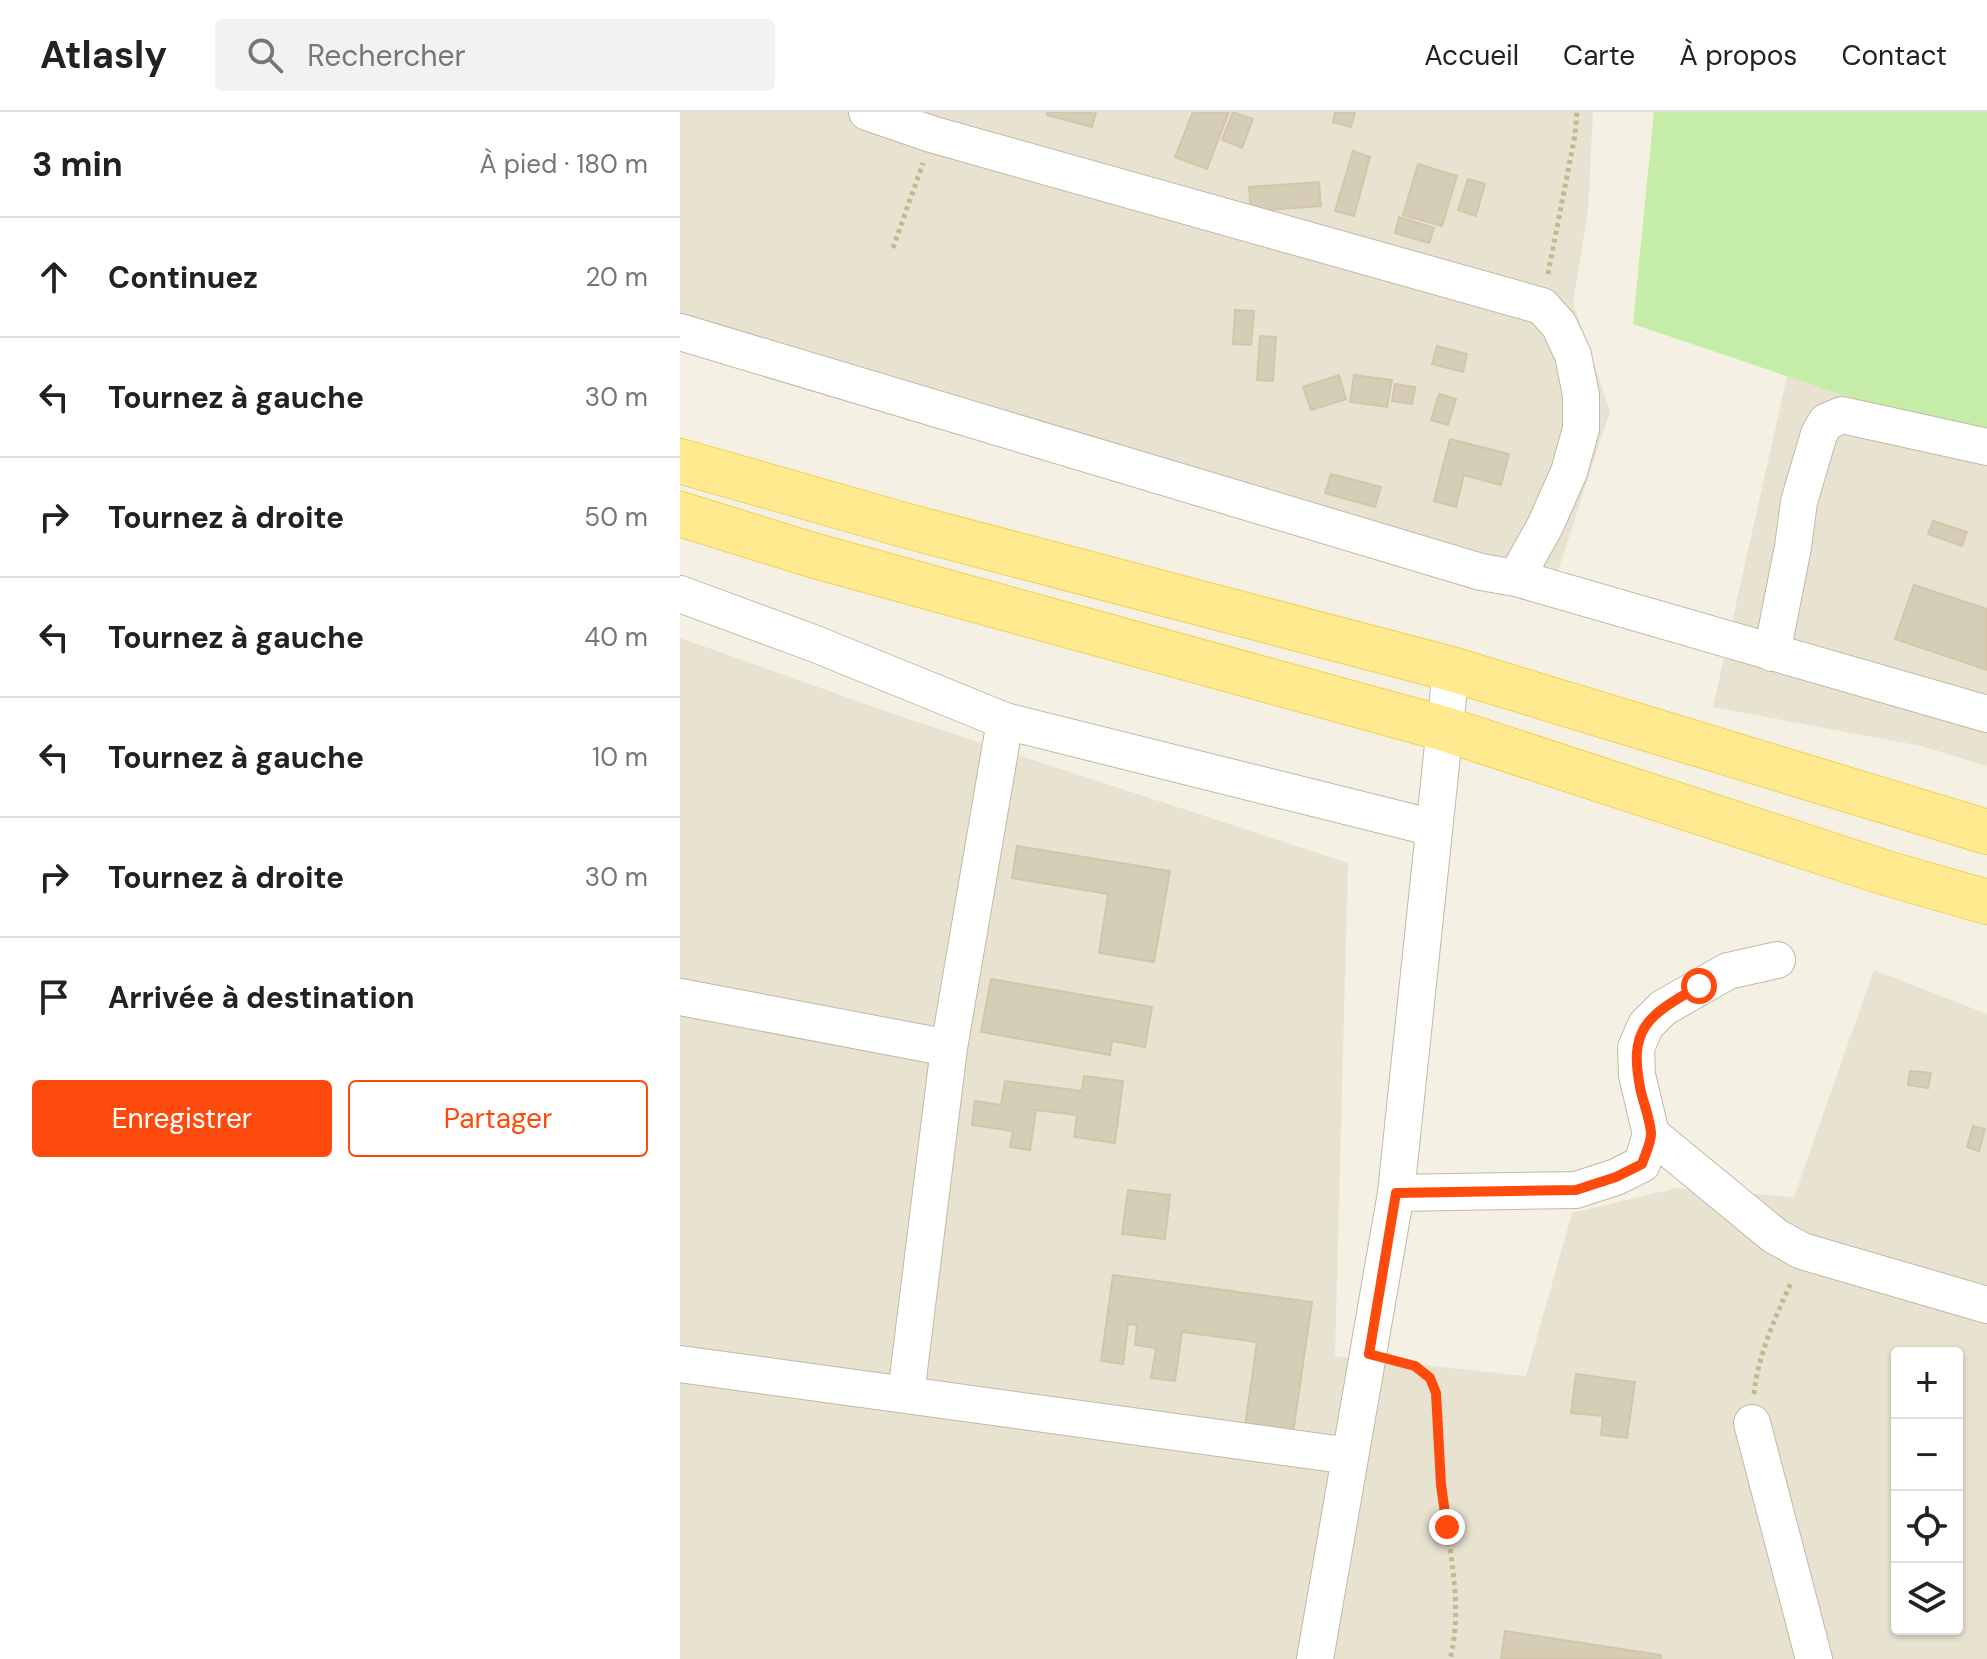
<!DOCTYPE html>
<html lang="fr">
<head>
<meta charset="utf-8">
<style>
	body { margin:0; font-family:"DM Sans",sans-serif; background:#f2f2f2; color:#222 }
	.controls { position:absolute; right:24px; bottom:24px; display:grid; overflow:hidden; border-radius:8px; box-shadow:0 2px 6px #0004 }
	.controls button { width:72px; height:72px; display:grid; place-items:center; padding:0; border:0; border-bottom:2px solid #e0e0e0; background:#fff; color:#222; font:40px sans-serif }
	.stop { position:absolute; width:24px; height:24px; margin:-18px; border:6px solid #ff4a0e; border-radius:50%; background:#fff }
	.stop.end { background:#ff4a0e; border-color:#fff; box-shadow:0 2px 8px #0008 }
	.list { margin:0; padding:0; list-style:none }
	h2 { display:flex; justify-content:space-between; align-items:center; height:104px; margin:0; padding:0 32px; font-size:34px }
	h2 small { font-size:26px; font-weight:400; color:#767676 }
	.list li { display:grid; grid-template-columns:52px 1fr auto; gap:24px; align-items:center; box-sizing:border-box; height:120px; padding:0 32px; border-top:2px solid #e0e0e0 }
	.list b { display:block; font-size:30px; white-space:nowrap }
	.list em { font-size:26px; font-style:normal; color:#767676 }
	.actions { display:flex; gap:16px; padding:24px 32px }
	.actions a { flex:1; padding:18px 0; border:2px solid #ff4a0e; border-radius:8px; text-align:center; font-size:28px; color:#ff4a0e }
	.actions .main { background:#ff4a0e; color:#fff }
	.icon { flex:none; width:44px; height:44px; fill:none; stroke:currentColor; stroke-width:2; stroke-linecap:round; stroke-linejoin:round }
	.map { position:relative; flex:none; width:1307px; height:1547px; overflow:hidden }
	header { display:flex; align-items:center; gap:48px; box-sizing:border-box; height:112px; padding:0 40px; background:#fff; border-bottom:2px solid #e0e0e0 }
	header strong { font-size:38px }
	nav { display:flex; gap:44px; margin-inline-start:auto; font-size:28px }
	.search { width:560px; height:72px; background:#f2f2f2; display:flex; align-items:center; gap:20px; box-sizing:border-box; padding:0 28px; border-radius:8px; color:#767676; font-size:30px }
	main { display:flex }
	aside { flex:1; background:#fff }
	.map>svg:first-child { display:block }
</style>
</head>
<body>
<header>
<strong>Atlasly</strong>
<div class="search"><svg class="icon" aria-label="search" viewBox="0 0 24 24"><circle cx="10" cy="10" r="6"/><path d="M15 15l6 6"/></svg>Rechercher</div>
<nav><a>Accueil</a><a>Carte</a><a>À propos</a><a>Contact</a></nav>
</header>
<main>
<aside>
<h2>3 min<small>À pied · 180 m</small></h2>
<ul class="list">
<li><svg class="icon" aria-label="ahead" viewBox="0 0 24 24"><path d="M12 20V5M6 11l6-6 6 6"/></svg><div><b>Continuez</b></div><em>20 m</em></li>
<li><svg class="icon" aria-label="left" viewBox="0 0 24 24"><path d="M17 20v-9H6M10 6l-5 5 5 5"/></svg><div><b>Tournez à gauche</b></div><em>30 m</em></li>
<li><svg class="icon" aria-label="right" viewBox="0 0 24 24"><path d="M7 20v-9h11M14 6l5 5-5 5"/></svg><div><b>Tournez à droite</b></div><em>50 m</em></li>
<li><svg class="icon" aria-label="left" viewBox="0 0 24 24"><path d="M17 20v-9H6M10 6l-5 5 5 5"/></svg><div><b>Tournez à gauche</b></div><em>40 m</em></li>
<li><svg class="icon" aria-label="left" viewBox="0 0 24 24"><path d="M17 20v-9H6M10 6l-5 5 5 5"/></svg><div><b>Tournez à gauche</b></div><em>10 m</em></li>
<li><svg class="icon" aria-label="right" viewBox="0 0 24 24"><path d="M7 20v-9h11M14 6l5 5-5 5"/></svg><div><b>Tournez à droite</b></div><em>30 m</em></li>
<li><svg class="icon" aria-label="arrive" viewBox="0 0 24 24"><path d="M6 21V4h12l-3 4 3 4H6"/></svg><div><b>Arrivée à destination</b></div></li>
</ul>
<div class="actions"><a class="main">Enregistrer</a><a>Partager</a></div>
</aside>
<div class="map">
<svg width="1307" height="1547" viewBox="0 0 1307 1547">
	<rect width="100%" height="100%" fill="#f4f0e3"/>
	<path fill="#e8e3d0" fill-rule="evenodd" d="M0 0H913L908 98 893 191 930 299 877 462 0 207Z
		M1107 264 1307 332V654L1241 634 1033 595Z
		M0 526 225 606 668 751 655 1244 846 1264 892 1101 997 1076 1114 1085 1194 858 1307 902V1547H0ZM1217 1241H1277V1517H1217Z"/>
	<path fill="#c6eda7" d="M974 0H1307V332L953 212Z"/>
	<path fill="#d6cdb7" stroke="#d2c6aa" stroke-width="2" d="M367 0H416L412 15 367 3Z
		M513 0H549L527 57 495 45Z
		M553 0 573 7 562 36 542 28Z
		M655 0H675L671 15 653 10Z
		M673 39 690 45 674 104 655 99Z
		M738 52 777 64 762 114 723 103Z
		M788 67 805 72 796 104 778 98Z
		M639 70 641 94 571 99 569 75Z
		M719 105 754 116 749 131 715 121Z
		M555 198 574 199 571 233 553 232Z
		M580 224 596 225 593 269 577 268Z
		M757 234 787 242 783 260 752 252Z
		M659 263 666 287 631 298 623 275Z
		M674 263 712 268 707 295 670 290Z
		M715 272 735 275 732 292 712 289Z
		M759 282 776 287 768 313 751 308Z
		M770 327 829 342 821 373 784 363 776 395 754 389Z
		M651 362 701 375 695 395 645 381Z
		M1253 409 1287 420 1282 434 1248 422Z
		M1234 473 1307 497V558L1215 527Z
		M337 734 490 759 474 850 419 841 428 782 332 766Z
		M311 867 472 895 465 935 432 929 430 943 301 920Z
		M1230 959 1251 961 1248 976 1228 973Z
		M404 964 443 969 435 1031 394 1025 397 1003 356 998 350 1038 330 1035 333 1019 292 1013 295 989 321 993 325 969 402 979Z
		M1293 1014 1305 1017 1299 1039 1287 1035Z
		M448 1078 490 1083 485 1127 442 1122Z
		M433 1163 632 1190 613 1321 565 1314 577 1230 502 1220 495 1269 471 1266 476 1236 455 1233 457 1213 448 1212 443 1252 421 1249Z
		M896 1262 955 1270 947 1326 921 1323 923 1304 891 1301Z
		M825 1519 981 1543V1547H821Z"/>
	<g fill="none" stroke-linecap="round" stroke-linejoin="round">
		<g stroke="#c0b9a5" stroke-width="38">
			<path id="minor" d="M187 0 251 22 862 194 879 213 893 243 901 283V317L889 360 865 414 836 466
				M0 220 801 460 836 466 1307 602
				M0 482 133 531 325 609 754 716
				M1092 541 1113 435 1119 390 1139 322 1146 310 1162 303 1307 335
				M1097 848 1048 859 983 896 966 913 956 936 957 963 971 1022 1095 1124 1122 1139 1307 1193
				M0 885 269 936
				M716 1081 896 1078 936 1065 962 1052 971 1022
				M0 1252 670 1344
				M226 1282 269 936 325 609
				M1072 1311 1134 1547
				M635 1547 716 1081 771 557"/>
		</g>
		<g stroke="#f0d154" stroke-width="46">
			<path id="primary" d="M0 349 231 415 771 557 1307 720
				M0 402 132 443 765 617 1206 761 1307 790"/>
		</g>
		<path stroke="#c3b794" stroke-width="5" stroke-dasharray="4 4" stroke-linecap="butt" d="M213 136 243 51
			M868 162 895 23 897 0
			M720 1250C737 1254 750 1261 756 1279 764 1303 759 1344 761 1370 766 1428 785 1489 770 1547
			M1074 1282C1077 1246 1096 1203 1111 1171"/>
		<use href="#minor" stroke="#fff" stroke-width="36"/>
		<use href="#primary" stroke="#ffea90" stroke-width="44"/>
	</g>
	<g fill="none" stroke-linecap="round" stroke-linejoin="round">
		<path stroke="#ff4a0e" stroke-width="10" d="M767 1415 761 1373 756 1281 750 1266 735 1254 689 1242 716 1081 896 1078 936 1065 962 1052C965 1043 971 1031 971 1022 971 1011 964 992 961 980 947 915 968 904 1019 874"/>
	</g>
</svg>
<div class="controls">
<button>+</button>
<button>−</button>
<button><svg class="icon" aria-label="locate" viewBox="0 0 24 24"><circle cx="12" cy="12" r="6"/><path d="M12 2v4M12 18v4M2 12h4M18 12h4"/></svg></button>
<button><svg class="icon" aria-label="layers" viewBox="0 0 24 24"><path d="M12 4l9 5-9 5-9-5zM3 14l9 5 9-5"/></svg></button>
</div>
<div class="stop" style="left:1019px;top:874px"></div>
<div class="stop end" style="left:767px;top:1415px"></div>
</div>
</main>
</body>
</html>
